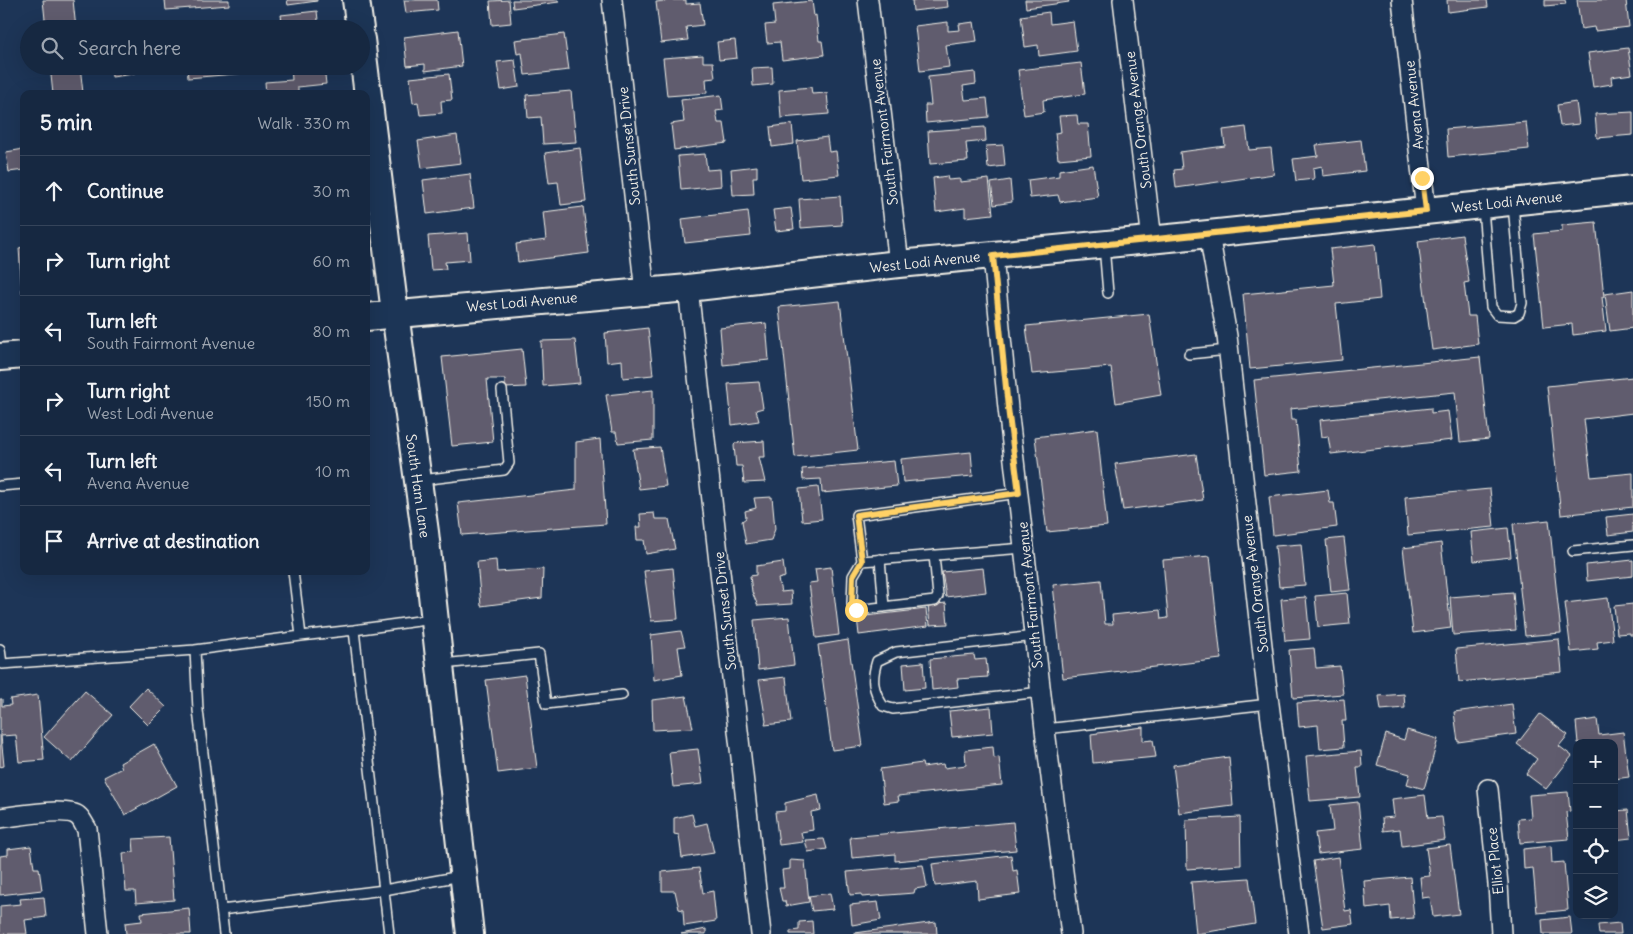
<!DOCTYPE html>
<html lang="en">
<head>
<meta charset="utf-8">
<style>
	body { margin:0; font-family:Delius,sans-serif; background:#23344c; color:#f1f3f6 }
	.controls { position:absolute; right:15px; bottom:15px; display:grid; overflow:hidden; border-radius:10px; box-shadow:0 5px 20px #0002 }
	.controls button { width:45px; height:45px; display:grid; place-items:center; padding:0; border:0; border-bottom:1px solid #35445a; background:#162841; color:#f1f3f6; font:25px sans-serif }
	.stop { position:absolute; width:15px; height:15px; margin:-11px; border:4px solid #ffd166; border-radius:50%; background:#fff }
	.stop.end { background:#ffd166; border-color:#fff; box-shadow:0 1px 5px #0008 }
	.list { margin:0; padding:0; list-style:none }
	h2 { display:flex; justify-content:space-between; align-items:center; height:65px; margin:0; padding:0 20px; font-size:21px }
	h2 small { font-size:16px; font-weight:400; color:#9ea6b1 }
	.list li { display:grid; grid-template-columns:32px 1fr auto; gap:15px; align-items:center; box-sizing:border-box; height:70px; padding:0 20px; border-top:1px solid #35445a }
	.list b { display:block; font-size:19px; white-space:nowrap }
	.list p { margin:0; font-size:16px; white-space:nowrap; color:#9ea6b1 }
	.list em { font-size:16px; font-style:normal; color:#9ea6b1 }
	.icon { flex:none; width:28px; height:28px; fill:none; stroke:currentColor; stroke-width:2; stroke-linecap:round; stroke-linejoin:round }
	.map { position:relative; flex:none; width:1633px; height:934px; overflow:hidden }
	.search { position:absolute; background:#162841; box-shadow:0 5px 20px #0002; left:20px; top:20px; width:350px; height:55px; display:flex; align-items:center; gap:12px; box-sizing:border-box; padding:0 18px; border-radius:28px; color:#9ea6b1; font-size:19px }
	.panel { position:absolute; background:#162841; box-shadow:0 5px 20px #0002; left:20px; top:90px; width:350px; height:485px; border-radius:10px }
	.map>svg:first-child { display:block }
</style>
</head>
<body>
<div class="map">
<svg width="1633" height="934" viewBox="0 0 1633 934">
	<rect width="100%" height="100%" fill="#1d3557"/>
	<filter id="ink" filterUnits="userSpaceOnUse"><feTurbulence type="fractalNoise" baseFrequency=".02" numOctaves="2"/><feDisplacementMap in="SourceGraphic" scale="10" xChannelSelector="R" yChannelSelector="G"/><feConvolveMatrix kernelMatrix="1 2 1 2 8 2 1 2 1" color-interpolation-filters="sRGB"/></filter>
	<g filter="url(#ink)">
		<path fill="#605c6e" stroke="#f4f1e8" d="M43 0H73L76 29H46Z
			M165 0H229V5L166 10Z
			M287 0H317V1L288 5Z
			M404 0H437L438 10 406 13Z
			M509 0 511 23 492 25 490 1Z
			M512 0H558L559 2 513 8Z
			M672 0H686V4L700 3 703 25 686 27 688 40 661 43 656 2Z
			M912 0H947L948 7 913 11Z
			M1025 0H1068L1069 2 1026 8Z
			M1447 0H1487L1488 7 1448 12Z
			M1545 0H1565L1566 4 1545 6Z
			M1577 0H1626L1629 27 1595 31 1594 27 1581 29Z
			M812 1 814 16 816 15 819 41H822L824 55 782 60 780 42 767 43 765 25 775 24 773 5Z
			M317 11 319 29H283L281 15Z
			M1049 12 1050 24 1073 21 1077 51 1039 56 1038 45 1025 47 1021 16Z
			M948 22V31L960 30 959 24 974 22 977 41 946 45 949 67 920 71 915 26Z
			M458 30 462 66 425 71V64L407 66 404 37Z
			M564 34 569 70 525 75 522 53 517 54 515 40Z
			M735 40 737 58 719 60 717 42Z
			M1628 48 1632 74 1611 77 1612 84 1593 87 1588 53Z
			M703 55V62H713L715 78 706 79 707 93 667 96 663 58Z
			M515 60 519 87 501 90 497 62Z
			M1081 63 1085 94 1043 100 1044 112 1024 115 1018 70Z
			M50 66H80L83 93 53 94Z
			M111 66H133L134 74 112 77Z
			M187 66H247V73L188 78Z
			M291 66H324L326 84 298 87V94H266L265 82 292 80Z
			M772 67 773 84 753 86 752 68Z
			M975 72 976 84 963 86 965 100 987 98 989 117 926 123 925 105H931L928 77Z
			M449 74 452 100 441 101 442 113 420 115 418 102 413 103 410 78Z
			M811 87 812 94 827 93 829 114 781 118 779 90Z
			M571 91 576 142 543 144 541 117 528 118 526 95Z
			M721 95 723 110 716 111 718 123H724L727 143 674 150 671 124 684 122 681 100Z
			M1576 102 1579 124 1560 126 1557 105Z
			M1633 112V135L1597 138 1595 114Z
			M1077 115 1078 124H1088L1091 156 1058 159 1055 133 1061 132 1059 116Z
			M1526 122 1529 149 1448 157 1446 129Z
			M792 124 794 144 772 147 770 127Z
			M985 127 986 141 966 143 968 161 930 164 928 131Z
			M1246 127 1249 150 1271 148 1274 174 1176 188 1174 170 1182 169 1180 152 1225 146 1223 130Z
			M457 135 461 163 422 168 418 141Z
			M827 137 829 152 836 151 839 175 801 179 797 141Z
			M1361 140 1365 171 1323 176 1322 166 1313 168 1314 179 1296 181 1293 159 1318 156 1316 145Z
			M1003 145 1005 166 988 168 986 146Z
			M580 148 586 202 561 205 558 182 549 183 545 153Z
			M24 149V170L9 172 6 152Z
			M705 154 707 170 720 169 721 186 681 190 678 156Z
			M1093 165 1098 197 1060 202 1058 195 1030 198 1028 180 1059 176V170Z
			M757 166V177H753L754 194 733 195 731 169Z
			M470 174 474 208 427 214 423 180Z
			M947 176 948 180 960 179V182L989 179 993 214 965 217V208L936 212 933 178Z
			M1010 180 1012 202 994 205 991 183Z
			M840 196 842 225 801 228 799 199Z
			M583 207 589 253 518 262 516 244 546 240 543 212Z
			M791 208 794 229 776 231 773 210Z
			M748 211 751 236 685 243 682 219Z
			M1596 222 1604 297H1602L1606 331 1573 335 1572 324 1544 327 1534 234 1562 231V225Z
			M468 233 470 260 445 262 446 269 431 270 428 236Z
			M1462 235 1469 282 1464 283 1468 316H1475L1478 344 1432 350 1418 241Z
			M1375 244 1380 299 1336 304 1342 360 1250 369 1243 294 1334 285 1330 249Z
			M24 247V293H22L19 248Z
			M1633 290V328L1610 331 1605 294Z
			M840 301 858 450 795 457 779 307Z
			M1149 314 1161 395 1116 403 1111 367 1032 374 1026 326Z
			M766 323 769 360 723 365 720 328Z
			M648 328 653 375 623 378 622 360 607 362 605 333Z
			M575 340 580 383 543 386 541 341Z
			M522 349 526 387 505 388V379H487L493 442 452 446 442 357Z
			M1480 357 1489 439 1460 442 1455 392 1290 409 1291 420H1296L1301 471 1264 475 1254 380Z
			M1633 377V413L1584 419 1591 477 1633 473V507L1561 515 1547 386Z
			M759 382 763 408 756 410 759 421 732 425 728 384Z
			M653 390V440L618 443 616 432H612L606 395Z
			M1431 408V413L1448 411 1452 440 1331 454 1328 436 1322 437 1320 420Z
			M1097 429 1107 526 1047 532 1035 437Z
			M600 439 606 524 462 535 458 503 576 490V442Z
			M764 441 765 457H759L765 482 744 483 742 466H736L734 446 735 443Z
			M660 447 666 486 639 489 633 449Z
			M971 452 973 476 903 482 901 459Z
			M1196 454 1203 500 1123 510 1115 464Z
			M894 461 897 486 822 493 821 479 803 480 802 469Z
			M818 487 822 519 802 521 799 489Z
			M1490 489 1494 527 1408 535 1405 497Z
			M1328 490 1330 503H1334L1337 527 1273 535 1269 497Z
			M772 497 775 529 771 540 746 544 742 521 746 518 745 511 756 508 754 498Z
			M654 513 655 519H669L675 549 646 554 644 540H637L636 527H641L640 514Z
			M1633 514V532L1608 535 1606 517Z
			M1549 520 1561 633 1525 636 1513 524Z
			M1508 528 1511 557 1474 561 1471 532Z
			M1344 538 1350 590 1331 592 1326 540Z
			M1441 543 1451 628 1413 633 1403 548Z
			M1301 544 1305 585 1279 587 1275 546Z
			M1210 556 1221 659 1063 678 1053 585 1101 580 1105 624H1113L1112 615 1160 610 1161 619 1168 618 1163 560Z
			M496 560 497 572 543 569 542 598 481 606 477 562Z
			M1633 560V576L1587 581 1586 565Z
			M783 562 785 577 778 579 781 592 791 591 792 604 758 606 752 592 750 576 756 575V566Z
			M831 567 839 635 816 638 809 583 817 582 815 569Z
			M673 568 678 619 651 621 644 571Z
			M983 568 986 592 946 597 942 572Z
			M1513 592 1516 630 1453 635 1450 597Z
			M1347 593 1350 624 1318 627 1315 596Z
			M1306 597 1310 639 1285 641 1281 599Z
			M1608 598 1613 640 1597 642 1598 649 1571 652 1565 603Z
			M946 603 948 624 930 625 928 605Z
			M1633 604V635H1630V633L1617 634 1614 606Z
			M926 609 928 626 859 635 857 617Z
			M789 617 794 665 758 670 754 620Z
			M681 631 685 646 678 647 682 675 654 680 651 635Z
			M1559 639 1562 672 1459 682 1456 649Z
			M848 640 863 746 832 750 818 645Z
			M1314 648 1316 668 1340 666 1343 694 1293 698 1289 650Z
			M974 655 975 660 986 659 988 677 957 679 958 687 932 690 930 659Z
			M923 662 925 688 905 690 903 664Z
			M525 675 537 768 498 773 486 680Z
			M786 677 791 722 765 725 766 721 759 680Z
			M146 688 166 707 148 725 129 706Z
			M85 691 113 715 72 762 44 737Z
			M1404 694 1405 708 1381 710 1379 696Z
			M38 695 44 760 19 762 16 735 1 736 4 766 0 767V699H2V706L11 705 10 699Z
			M686 696 693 728 653 730 652 700Z
			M1344 699 1346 721H1342L1344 747 1320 749 1318 725 1299 727 1297 703Z
			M1512 704 1516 734 1458 742 1454 712Z
			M991 707 993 733 952 737 949 711Z
			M1540 714 1568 735 1559 746 1572 756 1546 789 1526 774 1537 759 1517 744Z
			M1597 719 1599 735 1623 732 1629 777 1614 779V743H1578L1576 722Z
			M1143 727V741L1153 740 1156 757 1093 763 1091 734Z
			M1407 730 1438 739 1424 789 1407 784 1410 774 1377 765 1386 734 1404 740Z
			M154 744 177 786 125 815 104 777 122 768 120 763Z
			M993 747 994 758 999 757 1002 785 898 796 899 801 884 803 880 769 922 763 923 767 943 764 944 768 966 765 965 750Z
			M698 749 703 784 673 787 669 752Z
			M1361 751 1362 767H1357L1360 797 1310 801 1306 756Z
			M1229 757 1233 806 1179 813 1173 765Z
			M1568 792 1570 811 1566 812 1569 839 1520 843 1518 819 1531 818 1529 795Z
			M818 795 821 810 811 812 813 830 801 832 803 842 779 845 775 812 785 811V803Z
			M1425 795 1428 818 1442 817 1445 840 1402 846 1400 829 1383 831 1382 818 1394 817 1392 799Z
			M1358 802 1363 849 1318 854 1315 833 1333 831 1330 805Z
			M1628 810 1631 838 1614 840V811Z
			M692 814 695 826 707 823 714 853 682 858 679 835 674 834V818Z
			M1240 817 1241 865 1187 869 1186 820Z
			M1013 822 1016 850 895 861V854L852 858 850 837Z
			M169 837 174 900 136 903 135 891H126L123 853 134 852 133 839Z
			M824 839 827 849 808 852 805 840Z
			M1450 845 1459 914 1433 917 1430 897 1422 898 1420 877 1430 876 1426 848Z
			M31 846 34 868H39L42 890 0 895V856L8 855V849Z
			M1551 846 1552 863 1564 862 1568 910 1537 913 1533 868 1524 869 1523 849Z
			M1011 855 1013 871 1017 870 1020 894 978 899 977 881 935 886 932 864Z
			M1338 857 1345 911 1351 910 1353 924 1323 928 1313 861Z
			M790 860 805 861 809 902 786 906 785 901H782L779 888H784L782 870 790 869Z
			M923 865 927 887 915 889 914 893 862 897 861 894 850 895 847 872Z
			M699 868 703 893 713 891 716 921 684 926 683 910 679 909 675 891H662V872Z
			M1410 877 1414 918 1391 920 1390 906 1366 909 1364 881Z
			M1249 878 1255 924 1196 934 1191 882Z
			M830 893 833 909 812 911 809 896Z
			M44 897 46 917 25 920 27 934H0V906L21 904 20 899Z
			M878 902 881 920 852 925 850 905Z
			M189 908 191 934H126L125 923 142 921 141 913Z
			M1570 917 1572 934H1543L1542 920Z
			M812 921 813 934H790V931L799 930V922Z
			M936 922 937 934H855V933Z
			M1620 923 1621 934H1599L1598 925Z
			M706 929V934H681Z"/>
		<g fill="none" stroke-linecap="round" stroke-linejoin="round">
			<g stroke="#f4f1e8" stroke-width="12">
				<path id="service" d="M1483 208 1491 307 1497 315 1514 316 1519 313 1522 303 1513 205
					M1104 246 1108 293
					M1189 354 1228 350
					M421 480 504 470 509 463 502 390
					M0 486 24 484
					M1019 493 856 515 862 561 1025 548
					M1573 551 1633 545
					M880 559 884 607
					M862 561 853 576 852 604 856 610 935 601 938 596 934 555
					M293 571 301 636 354 630 389 934
					M354 630 433 619
					M1035 636 896 652 877 661C871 680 873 690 883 706L893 709 1041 692
					M0 649 2 664 195 650 198 710 224 934
					M195 650 301 636
					M443 664 539 654 546 704 622 695
					M1045 729 1269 704
					M221 910 384 890 461 876"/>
			</g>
			<g stroke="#f4f1e8" stroke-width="22">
				<path id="minor" d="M612 0 645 292
					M868 0 899 264
					M1123 0 1152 240
					M1402 0 1426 211
					M1209 234 1227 336 1266 681 1299 934
					M993 256 1008 408 1046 738 1071 934
					M688 288 761 934
					M1488 789 1498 884 1501 934
					M0 818C15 816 68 807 78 816 82 819 84 825 87 829L98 934"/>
			</g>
			<g stroke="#f4f1e8" stroke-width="30">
				<path id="secondary" d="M356 0 360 29
					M361 39 395 313 425 532 470 934
					M366 317 688 288 899 264 1180 237 1633 189
					M0 357 24 355"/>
			</g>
			<use href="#service" stroke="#1d3557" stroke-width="9"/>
			<use href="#minor" stroke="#1d3557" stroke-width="19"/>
			<use href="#secondary" stroke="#1d3557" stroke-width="26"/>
		</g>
	</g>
	<g fill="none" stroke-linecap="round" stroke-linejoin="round" filter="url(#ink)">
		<path stroke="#ffd166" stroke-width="6" d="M856 610 852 604 853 576 862 561 856 515 1019 493 1008 408 993 256 1426 211 1422 178"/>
	</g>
	<g text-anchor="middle" stroke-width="4.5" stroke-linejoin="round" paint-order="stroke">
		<g font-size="14" fill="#f4f1e8" stroke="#1d3557">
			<text transform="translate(1414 105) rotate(-96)" y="5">Avena Avenue</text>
			<text transform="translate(1138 120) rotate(-97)" y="5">South Orange Avenue</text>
			<text transform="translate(884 132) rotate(-97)" y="5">South Fairmont Avenue</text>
			<text transform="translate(629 146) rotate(-96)" y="5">South Sunset Drive</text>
			<text transform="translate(1507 202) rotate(-6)" y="5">West Lodi Avenue</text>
			<text transform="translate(925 262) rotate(-6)" y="5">West Lodi Avenue</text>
			<text transform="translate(522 302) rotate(-5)" y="5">West Lodi Avenue</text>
			<text transform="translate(418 486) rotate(82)" y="5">South Ham Lane</text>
			<text transform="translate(1255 584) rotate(-97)" y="5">South Orange Avenue</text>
			<text transform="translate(1030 595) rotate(-96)" y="5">South Fairmont Avenue</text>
			<text transform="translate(725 611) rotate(-96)" y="5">South Sunset Drive</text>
			<text transform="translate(1495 861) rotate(-96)" y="5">Elliot Place</text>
		</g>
	</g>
</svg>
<div class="controls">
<button>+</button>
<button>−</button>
<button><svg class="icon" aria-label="locate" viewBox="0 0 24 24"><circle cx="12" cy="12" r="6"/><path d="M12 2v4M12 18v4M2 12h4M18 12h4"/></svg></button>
<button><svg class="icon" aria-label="layers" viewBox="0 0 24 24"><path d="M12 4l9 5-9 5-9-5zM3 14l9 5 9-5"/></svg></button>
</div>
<div class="stop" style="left:856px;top:610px"></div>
<div class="stop end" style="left:1422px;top:178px"></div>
<div class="search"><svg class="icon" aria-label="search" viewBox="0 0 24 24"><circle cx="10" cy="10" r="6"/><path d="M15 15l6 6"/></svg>Search here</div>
<section class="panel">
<h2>5 min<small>Walk · 330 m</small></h2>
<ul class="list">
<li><svg class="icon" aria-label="ahead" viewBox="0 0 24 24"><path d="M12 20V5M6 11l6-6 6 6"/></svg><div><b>Continue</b></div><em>30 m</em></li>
<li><svg class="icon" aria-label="right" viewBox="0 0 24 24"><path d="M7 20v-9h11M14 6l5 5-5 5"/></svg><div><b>Turn right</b></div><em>60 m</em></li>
<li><svg class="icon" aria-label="left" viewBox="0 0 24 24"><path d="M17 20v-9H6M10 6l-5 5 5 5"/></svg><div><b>Turn left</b><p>South Fairmont Avenue</p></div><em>80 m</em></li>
<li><svg class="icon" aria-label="right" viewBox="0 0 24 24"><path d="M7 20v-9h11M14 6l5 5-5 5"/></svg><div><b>Turn right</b><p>West Lodi Avenue</p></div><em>150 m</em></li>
<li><svg class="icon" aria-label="left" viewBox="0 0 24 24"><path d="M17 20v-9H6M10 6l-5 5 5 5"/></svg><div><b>Turn left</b><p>Avena Avenue</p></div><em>10 m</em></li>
<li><svg class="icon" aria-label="arrive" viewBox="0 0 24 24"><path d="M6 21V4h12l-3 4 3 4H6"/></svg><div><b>Arrive at destination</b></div></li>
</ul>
</section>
</div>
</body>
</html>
